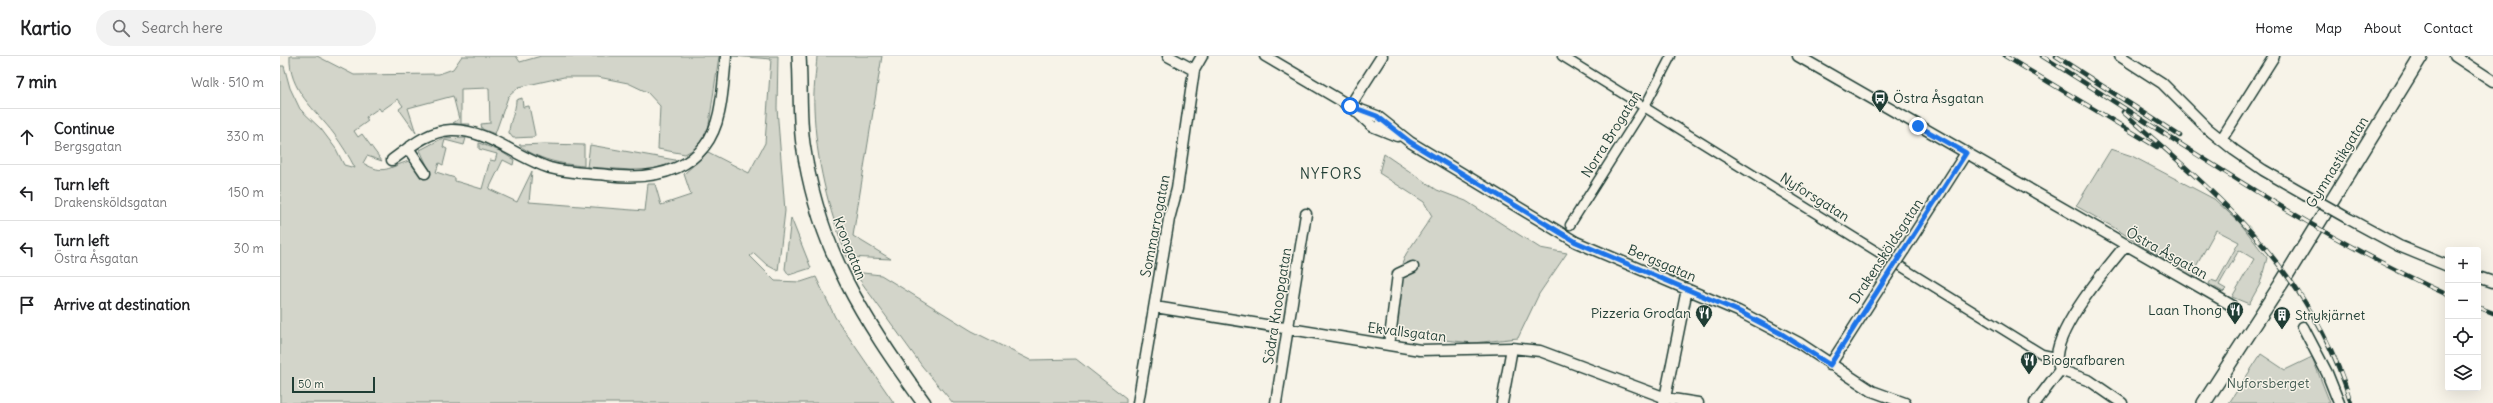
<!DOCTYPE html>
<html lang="en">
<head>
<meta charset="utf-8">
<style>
	body { margin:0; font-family:Delius,sans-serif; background:#f2f2f2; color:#202124 }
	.controls { position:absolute; right:12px; bottom:12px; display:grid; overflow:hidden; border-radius:4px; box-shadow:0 4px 16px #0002 }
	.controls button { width:36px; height:36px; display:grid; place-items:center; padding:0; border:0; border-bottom:1px solid #e0e0e0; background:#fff; color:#202124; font:20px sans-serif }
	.scale { position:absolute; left:12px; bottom:10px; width:83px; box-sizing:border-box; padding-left:4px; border:2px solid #1f3d34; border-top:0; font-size:11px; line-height:14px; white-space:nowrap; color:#1f3d34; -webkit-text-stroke:3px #f7f3e8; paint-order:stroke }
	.stop { position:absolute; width:12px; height:12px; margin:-9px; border:3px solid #1a73e8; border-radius:50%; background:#fff }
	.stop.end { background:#1a73e8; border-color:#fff; box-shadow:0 1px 4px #0008 }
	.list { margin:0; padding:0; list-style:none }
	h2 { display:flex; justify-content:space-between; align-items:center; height:52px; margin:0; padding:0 16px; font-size:17px }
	h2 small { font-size:13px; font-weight:400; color:#757577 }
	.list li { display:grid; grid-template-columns:26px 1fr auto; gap:12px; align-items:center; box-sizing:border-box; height:56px; padding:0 16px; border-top:1px solid #e0e0e0 }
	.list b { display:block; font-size:15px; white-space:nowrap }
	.list p { margin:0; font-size:13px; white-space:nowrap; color:#757577 }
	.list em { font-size:13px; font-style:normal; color:#757577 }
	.icon { flex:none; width:22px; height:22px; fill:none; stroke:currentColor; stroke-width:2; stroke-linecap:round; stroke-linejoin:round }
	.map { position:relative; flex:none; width:2213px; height:347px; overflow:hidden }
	header { display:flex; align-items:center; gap:24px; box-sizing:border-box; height:56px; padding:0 20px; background:#fff; border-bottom:1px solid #e0e0e0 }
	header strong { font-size:19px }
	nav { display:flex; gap:22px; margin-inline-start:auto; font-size:14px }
	.search { width:280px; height:36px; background:#f2f2f2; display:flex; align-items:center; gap:10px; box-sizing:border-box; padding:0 14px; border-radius:22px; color:#757577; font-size:15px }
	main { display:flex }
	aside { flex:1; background:#fff }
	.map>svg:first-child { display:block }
</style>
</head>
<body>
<header>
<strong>Kartio</strong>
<div class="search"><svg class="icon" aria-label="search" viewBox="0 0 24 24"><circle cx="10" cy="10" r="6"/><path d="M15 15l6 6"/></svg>Search here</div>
<nav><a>Home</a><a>Map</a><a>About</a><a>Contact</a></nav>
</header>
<main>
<aside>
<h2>7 min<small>Walk · 510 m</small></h2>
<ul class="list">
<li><svg class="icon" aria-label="ahead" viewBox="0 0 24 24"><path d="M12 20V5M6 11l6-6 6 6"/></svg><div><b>Continue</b><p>Bergsgatan</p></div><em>330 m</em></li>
<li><svg class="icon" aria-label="left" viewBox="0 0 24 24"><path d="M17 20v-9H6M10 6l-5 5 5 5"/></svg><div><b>Turn left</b><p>Drakensköldsgatan</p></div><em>150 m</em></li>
<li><svg class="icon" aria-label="left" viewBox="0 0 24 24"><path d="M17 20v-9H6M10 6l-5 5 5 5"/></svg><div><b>Turn left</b><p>Östra Åsgatan</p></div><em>30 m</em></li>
<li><svg class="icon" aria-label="arrive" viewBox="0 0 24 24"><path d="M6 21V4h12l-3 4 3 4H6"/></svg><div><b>Arrive at destination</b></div></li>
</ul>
</aside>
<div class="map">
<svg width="2213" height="347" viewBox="0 0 2213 347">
	<rect width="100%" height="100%" fill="#f7f3e8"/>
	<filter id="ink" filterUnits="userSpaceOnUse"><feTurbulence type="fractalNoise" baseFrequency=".025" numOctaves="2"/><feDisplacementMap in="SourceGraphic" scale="8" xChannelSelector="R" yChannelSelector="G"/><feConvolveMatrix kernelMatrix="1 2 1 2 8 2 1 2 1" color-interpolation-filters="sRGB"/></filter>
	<g filter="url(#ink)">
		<path fill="#d3d5ca" stroke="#79897f" d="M10 0H37L74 19 159 18 173 13 182 0H236L240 6 261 0H439L428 75 416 92 405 98 378 93 380 50 367 36 348 27 318 21H284L239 31 228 41 215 78 202 73 201 68 210 67 209 32 181 33V68H190L189 70 173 67 179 63 173 40 128 52 136 77 119 53 123 50 118 43 101 55 99 52 86 61 88 65 74 75 78 81 82 78 102 105 87 100 83 107C105 120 108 111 129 105L145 119 150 116 140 94 161 83 186 82 184 89 165 84 163 91 167 93 163 109 159 107 156 116 175 122V125L202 133 210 104 215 105 217 98 199 93V87L220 95 234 104 233 109 223 104 209 133 237 146 252 115 249 146 365 155 368 128H375L381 149 411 139 404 118 428 96 469 117 485 87 491 3 453 0H498L497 52 505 155 498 215 487 209 474 197 470 200 495 225 521 226 536 221 555 261 614 347H0V10H4L10 32 20 53 41 73 56 93 64 109 75 112C69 100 62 89 54 78 36 54 8 34 10 0Z
			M537 0H602L573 180 611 203 567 201C548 152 536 105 534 52 533 35 536 17 537 0Z
			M242 42 243 51 249 50 255 79 254 81 233 82 229 77C229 65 236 56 236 44Z
			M265 88 304 89V110C281 108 258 104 239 89Z
			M310 89 395 104 396 106 366 115 307 111Z
			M1831 93 1852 100 1934 143 1960 167 1987 202 1980 228 1969 248 1952 241 1974 203 1959 194 1939 229 1946 233 1943 236 1929 228 1931 224 1937 226 1959 186 1936 174 1914 214 1922 219 1918 225 1833 171 1796 150Z
			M1104 98 1157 134 1186 145 1260 192 1287 197 1259 238 1238 282 1193 287 1116 279 1110 277 1118 218 1126 198 1152 160 1144 146 1099 117Z
			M511 162 531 212 509 219 505 213Z
			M574 216 601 219 692 275 750 304 796 303 846 342V347H673L642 310Z
			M1981 298 2005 314 2032 301 2050 347H1949Z"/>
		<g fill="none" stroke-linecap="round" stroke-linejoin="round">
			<g stroke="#1f3d34" stroke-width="11">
				<path id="pedestrian" d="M1282 0 1762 298 1776 301
					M1290 169 1365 50 1391 0"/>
			</g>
			<g stroke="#1f3d34" stroke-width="13">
				<path id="minor" d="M888 0 914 14
					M985 0 1070 50 1097 60 1130 86 1296 186 1458 255 1519 287 1592 335 1625 347
					M1518 0 1951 249
					M1840 0 1882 27 1928 73 1954 94 1983 114 2025 138
					M2175 0 2213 25
					M1070 50 1102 0
					M1075 54 1092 70 1117 80
					M1941 84 1994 0
					M128 92 145 117
					M112 104C130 91 148 75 171 74 207 73 237 102 270 112 288 117 308 117 327 119 376 125 427 114 439 57 443 39 444 19 446 0
					M2069 163 2119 190 2168 210
					M1624 194 1686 97
					M2198 221 2213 226
					M875 251 1140 294 1232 292 1260 295 1386 342 1418 347
					M2023 271 2047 317 2059 347
					M1109 289 1118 218 1133 211
					M1550 309 1607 220
					M1780 314C1779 309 1776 304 1777 299 1780 268 1825 214 1845 190
					M1780 314 1810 325 1842 347
					M858 347 889 163 897 133 914 14 922 0
					M996 347 1026 158
					M1222 347 1232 292
					M1384 347 1407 233
					M1755 347 1780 314"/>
			</g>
			<g stroke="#1f3d34" stroke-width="16">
				<path id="tertiary" d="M519 0C521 29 519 59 523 88 538 193 583 263 644 347
					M1924 347 2001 228 2141 0"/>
			</g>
			<use href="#pedestrian" stroke="#f7f3e8" stroke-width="8"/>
			<use href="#minor" stroke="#f7f3e8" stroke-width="10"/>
			<use href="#tertiary" stroke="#f7f3e8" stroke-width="13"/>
			<g stroke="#1f3d34" stroke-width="4.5">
				<path id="rail" d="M1725 0 1877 91
					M1762 0C1895 83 2025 174 2168 239
					M1776 0 1900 80
					M1843 56C1940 141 2033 218 2071 347
					M2198 251 2213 257"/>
			</g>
			<use href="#rail" stroke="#f7f3e8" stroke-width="3" stroke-dasharray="9" stroke-linecap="butt"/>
			<g stroke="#1f3d34" stroke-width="13" stroke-linecap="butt">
				<path id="minor-bridge" d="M2025 138 2069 163
					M1607 220 1624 194"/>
			</g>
			<use href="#minor-bridge" stroke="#f7f3e8" stroke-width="10"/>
		</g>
	</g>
	<g fill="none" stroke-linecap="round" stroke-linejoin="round" filter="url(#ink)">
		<path stroke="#1a73e8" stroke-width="5" d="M1070 50 1097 60 1130 86 1296 186 1458 255 1502 278 1550 309 1686 97 1638 70"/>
	</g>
	<defs>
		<g id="bus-pin" transform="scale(0.9)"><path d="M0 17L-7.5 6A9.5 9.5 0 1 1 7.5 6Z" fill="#1f3d34" stroke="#f7f3e8"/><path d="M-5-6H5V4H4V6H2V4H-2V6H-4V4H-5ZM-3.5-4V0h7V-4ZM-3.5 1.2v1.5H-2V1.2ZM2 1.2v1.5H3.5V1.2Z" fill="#fff"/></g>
		<g id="restaurant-pin" transform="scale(0.9)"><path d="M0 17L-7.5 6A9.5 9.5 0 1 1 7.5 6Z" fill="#1f3d34" stroke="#f7f3e8"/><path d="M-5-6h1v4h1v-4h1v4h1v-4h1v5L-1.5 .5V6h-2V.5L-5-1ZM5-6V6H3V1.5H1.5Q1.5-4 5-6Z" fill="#fff"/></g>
		<g id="building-pin" transform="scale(0.9)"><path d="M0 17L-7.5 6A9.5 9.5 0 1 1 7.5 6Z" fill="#1f3d34" stroke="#f7f3e8"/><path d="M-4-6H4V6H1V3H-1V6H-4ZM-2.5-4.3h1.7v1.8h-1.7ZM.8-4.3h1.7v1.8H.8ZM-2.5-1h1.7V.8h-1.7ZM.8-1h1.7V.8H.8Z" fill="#fff"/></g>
	</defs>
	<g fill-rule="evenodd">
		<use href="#bus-pin" x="1600" y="42"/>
		<use href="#restaurant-pin" x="1955" y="254"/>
		<use href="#restaurant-pin" x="1424" y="257"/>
		<use href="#building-pin" x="2002" y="259"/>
		<use href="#restaurant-pin" x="1749" y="304"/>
	</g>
	<g text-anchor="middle" stroke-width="3" stroke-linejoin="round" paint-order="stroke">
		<g font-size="14" fill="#1f3d34" stroke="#f7f3e8" text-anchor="start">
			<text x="1613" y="47">Östra Åsgatan</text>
			<text x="1942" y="259" text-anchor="end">Laan Thong</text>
			<text x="1411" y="262" text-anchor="end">Pizzeria Grodan</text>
			<text x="2015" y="264">Strykjärnet</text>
			<text x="1762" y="309">Biografbaren</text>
		</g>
		<g font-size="14" fill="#1f3d34" stroke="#f7f3e8">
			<text transform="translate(1331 78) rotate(-58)" y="5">Norra Brogatan</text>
			<text transform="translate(2057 106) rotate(-58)" y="5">Gymnastikgatan</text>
			<text transform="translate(1535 141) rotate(32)" y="5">Nyforsgatan</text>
			<text transform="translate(875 170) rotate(-79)" y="5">Sommarrogatan</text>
			<text transform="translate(570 192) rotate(68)" y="5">Krongatan</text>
			<text transform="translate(1606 195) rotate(-57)" y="5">Drakensköldsgatan</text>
			<text transform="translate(1887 197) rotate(29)" y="5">Östra Åsgatan</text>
			<text transform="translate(1382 207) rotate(23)" y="5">Bergsgatan</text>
			<text transform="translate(997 250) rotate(-81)" y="5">Södra Knoopgatan</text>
			<text transform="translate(1127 276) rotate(7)" y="5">Ekvallsgatan</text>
		</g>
		<g font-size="14" fill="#435b52" stroke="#f7f3e8">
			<text x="1988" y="332">Nyforsberget</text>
		</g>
		<g font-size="15" letter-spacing="1" fill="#1f3d34" stroke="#f7f3e8">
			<text x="1051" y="123">NYFORS</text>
		</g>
	</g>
</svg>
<div class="controls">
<button>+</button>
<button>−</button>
<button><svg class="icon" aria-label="locate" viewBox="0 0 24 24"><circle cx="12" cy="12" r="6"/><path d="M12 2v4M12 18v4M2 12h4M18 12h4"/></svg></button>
<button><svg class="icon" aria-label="layers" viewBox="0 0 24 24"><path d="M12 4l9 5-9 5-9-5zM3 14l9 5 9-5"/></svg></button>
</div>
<div class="scale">50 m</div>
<div class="stop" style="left:1070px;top:50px"></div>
<div class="stop end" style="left:1638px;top:70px"></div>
</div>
</main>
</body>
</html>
